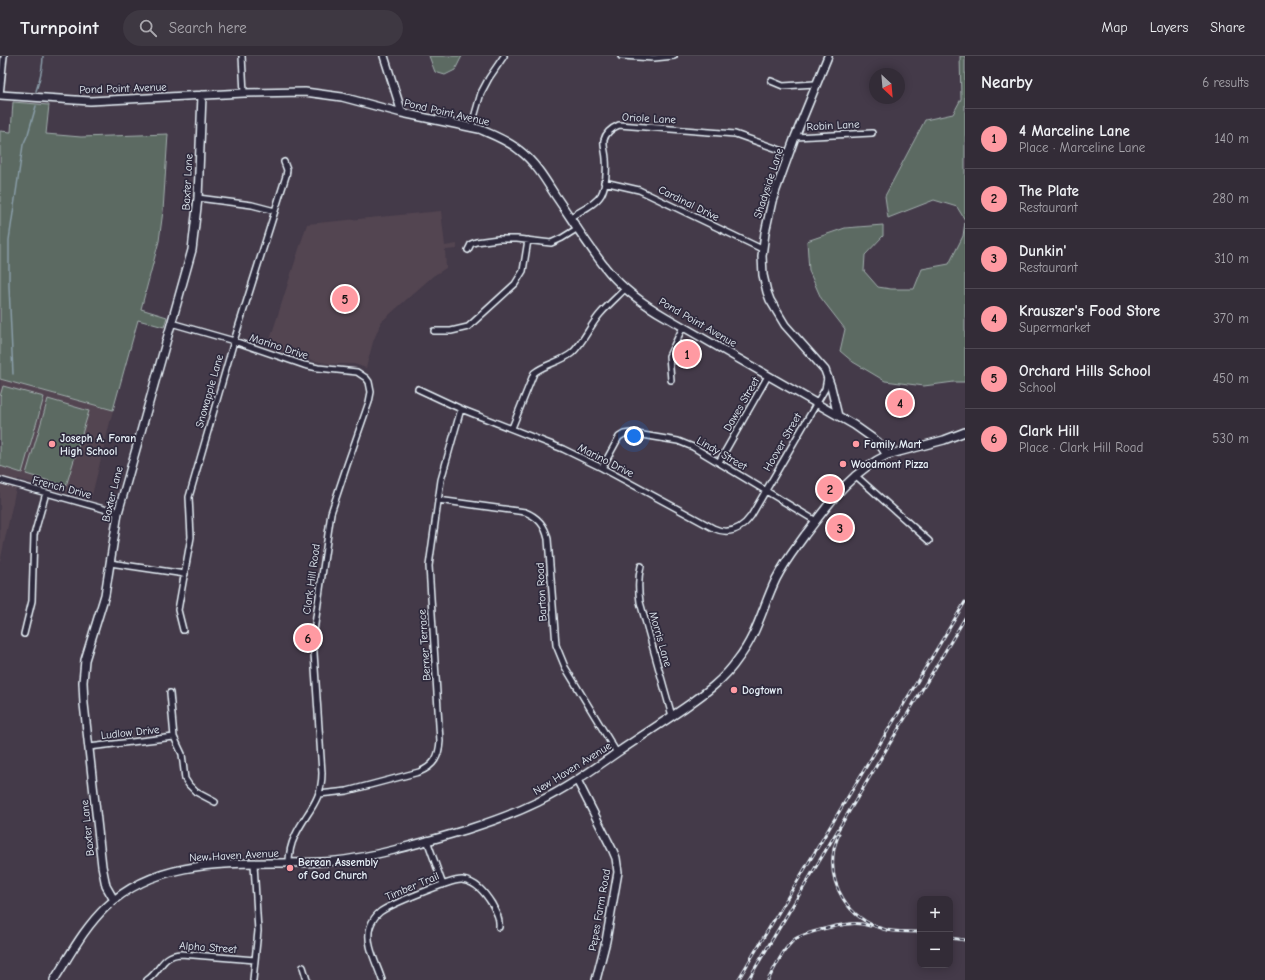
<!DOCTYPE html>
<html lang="en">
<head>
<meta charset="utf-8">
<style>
	body { margin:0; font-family:"Comic Neue",sans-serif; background:#3e3842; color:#f1f3f6 }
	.controls { position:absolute; right:12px; bottom:12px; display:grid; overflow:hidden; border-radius:8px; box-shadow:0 2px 10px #0003 }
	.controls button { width:36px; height:36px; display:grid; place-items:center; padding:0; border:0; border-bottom:1px solid #4e4852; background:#332c37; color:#f1f3f6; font:20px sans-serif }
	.compass { position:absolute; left:869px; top:12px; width:36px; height:36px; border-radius:50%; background:#332c37; box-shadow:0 2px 10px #0003; rotate:154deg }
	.you { position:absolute; left:634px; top:380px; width:14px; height:14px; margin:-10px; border:3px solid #fff; border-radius:50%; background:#1a73e8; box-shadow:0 0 0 6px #1a73e833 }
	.badge { display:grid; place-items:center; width:26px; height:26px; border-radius:50%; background:#ff9aa2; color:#111; font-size:13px; font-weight:700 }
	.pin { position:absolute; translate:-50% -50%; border:2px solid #fff; box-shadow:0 1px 4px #0006 }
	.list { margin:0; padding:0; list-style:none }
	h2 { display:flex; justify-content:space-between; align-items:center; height:52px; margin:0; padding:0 16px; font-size:17px }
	h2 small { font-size:13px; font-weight:400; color:#a9a7ad }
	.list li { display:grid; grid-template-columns:26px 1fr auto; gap:12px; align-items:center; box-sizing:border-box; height:60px; padding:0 16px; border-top:1px solid #4e4852 }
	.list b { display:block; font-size:15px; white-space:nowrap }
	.list p { margin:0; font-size:13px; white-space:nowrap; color:#a9a7ad }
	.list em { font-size:13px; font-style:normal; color:#a9a7ad }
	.icon { flex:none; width:22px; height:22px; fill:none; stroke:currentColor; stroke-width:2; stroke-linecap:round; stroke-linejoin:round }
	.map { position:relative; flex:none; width:965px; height:924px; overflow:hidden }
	header { display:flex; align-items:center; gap:24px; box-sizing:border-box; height:56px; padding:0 20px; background:#332c37; border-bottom:1px solid #4e4852 }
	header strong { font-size:19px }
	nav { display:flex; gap:22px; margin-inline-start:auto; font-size:14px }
	.search { width:280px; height:36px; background:#3e3842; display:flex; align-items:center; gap:10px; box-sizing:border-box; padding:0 14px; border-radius:22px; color:#a9a7ad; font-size:15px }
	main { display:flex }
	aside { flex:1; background:#332c37 }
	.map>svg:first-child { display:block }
</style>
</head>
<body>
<header>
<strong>Turnpoint</strong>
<div class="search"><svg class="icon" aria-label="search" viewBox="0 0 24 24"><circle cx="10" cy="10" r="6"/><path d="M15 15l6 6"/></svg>Search here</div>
<nav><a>Map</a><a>Layers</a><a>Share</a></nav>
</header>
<main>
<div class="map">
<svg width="965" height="924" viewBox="0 0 965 924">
	<rect width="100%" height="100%" fill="#443a49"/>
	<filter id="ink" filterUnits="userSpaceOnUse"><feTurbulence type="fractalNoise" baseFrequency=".025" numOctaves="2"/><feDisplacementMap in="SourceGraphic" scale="8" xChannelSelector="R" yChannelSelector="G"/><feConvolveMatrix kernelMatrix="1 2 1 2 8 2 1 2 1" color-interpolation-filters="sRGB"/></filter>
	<g filter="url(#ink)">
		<path fill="#534551" d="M441 155 445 190 457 188V193L445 194 446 212 433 220 381 266 373 286 366 312 354 308H331L315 305 268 290 307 168Z
			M0 323 113 354 91 443 18 423 0 506Z"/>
		<path fill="#5b6b62" stroke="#a2aead" d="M429 0H462L455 14 445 19 435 16Z
			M960 0H965V164L957 151 934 144 888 162 885 140 925 64 953 58 961 43Z
			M13 46 49 49 46 78 81 81 168 78 163 155 159 185 141 253 167 261 164 271 138 264 113 354 0 323V75L11 76Z
			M965 166V326H954L924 330 885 325 853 306 840 295 845 273 821 242 809 215 807 185 845 172 883 169V180L865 199 864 215 878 231 891 233H914L922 213 949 208 963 180Z
			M3 330 44 341 22 417 0 410V340Z
			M48 343 89 355 66 430 26 418Z"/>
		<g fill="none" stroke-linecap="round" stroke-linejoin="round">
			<path stroke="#8a9da9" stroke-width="1.5" d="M36 35C40 23 43 13 43 0
				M13 318 9 230V184L23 89 28 78 36 50"/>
			<g stroke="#e8f1f8" stroke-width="8">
				<path id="street" d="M242 0 244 37
					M621 0 654 2 674 0
					M771 25 783 30 815 28
					M0 39 4 0
					M471 72 481 37 489 22 504 0
					M795 81 872 77
					M604 126 639 134 762 193
					M198 142 252 149 275 155
					M571 161C580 155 595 149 601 139 606 130 607 114 606 103 606 97 603 90 604 84 606 76 612 72 619 69L735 78 789 97
					M468 194 471 188 476 186 498 183H517L551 187 562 182 578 172
					M171 267 234 285 304 309 318 312 357 316 366 322 369 326 371 336 369 346 347 409 331 457 313 582 322 717C322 746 306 756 295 780 291 788 289 798 289 807
					M434 275H451L468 271 515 228 523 215 528 184
					M671 324 669 300 683 271
					M418 333 461 353 563 393 602 412 713 472C728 479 741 474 751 460L825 333 827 322
					M512 372 534 317C545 308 561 306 572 297 584 286 590 269 601 257 608 249 617 241 625 233
					M719 406 768 320
					M602 412 619 381 624 378 631 377 678 385 693 391 816 465
					M855 419 929 485
					M0 424 118 457
					M438 444 525 456C538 461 545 469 548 483L556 589 565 611 617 697
					M110 507 185 518
					M641 510C638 522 638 533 640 546L672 660
					M183 574 178 554 191 481 189 441 234 285 286 120 287 114 284 106
					M24 578 32 545 34 479 46 437
					M170 637 174 681 182 698 185 723 189 729 196 736 215 746
					M89 691 174 681
					M319 738 347 735 419 716C434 710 439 701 440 685L429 510 441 424 461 353
					M427 784 443 829
					M303 911 307 924
					M147 924C161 915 161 899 181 898L255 904
					M253 924 258 875 254 808
					M382 924C377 908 365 888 370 871 372 865 375 860 380 856 389 849 452 823 462 824 477 826 485 837 492 848 496 856 500 862 499 871"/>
			</g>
			<g stroke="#e8f1f8" stroke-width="10">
				<path id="secondary" d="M384 0 402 57
					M828 0 795 81 772 145 765 177 762 200 763 219 767 236 770 244 785 269 825 314 831 331 838 360
					M0 39 90 45 244 37 305 36 342 41 402 57 479 73C493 79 507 84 519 94 535 106 545 123 555 139 573 165 589 192 609 216 625 235 645 249 666 261L854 369 878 386 887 399
					M577 724 613 795 616 802 618 816 606 885 596 924
					M114 844 106 830 102 810 84 648 83 626 85 604 105 539 118 457 192 194 198 142 202 39
					M54 924C70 899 84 872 106 851 164 796 248 810 321 806 346 805 370 800 394 794 442 781 493 768 538 746 567 732 592 714 618 696 640 681 662 667 684 652 704 638 724 624 738 603 757 579 763 550 776 523 784 507 795 493 805 479 829 448 850 416 887 399L944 384 965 376"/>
			</g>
			<use href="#street" stroke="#2f2a3d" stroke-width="5"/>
			<use href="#secondary" stroke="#2f2a3d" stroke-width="7"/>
			<g stroke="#e8f1f8" stroke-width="3">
				<path id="rail" d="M839 778C837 783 835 788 834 793 827 829 849 863 883 873 895 877 908 875 920 876
					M950 882 965 884
					M738 924 965 546
					M748 924 965 562
					M768 924C776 910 783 893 795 883 804 877 837 869 849 868 856 867 863 868 870 870"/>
			</g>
			<use href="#rail" stroke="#2f2a3d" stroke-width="1.5" stroke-dasharray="4.5" stroke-linecap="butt"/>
		</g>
	</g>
	<g fill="#ff9aa2" stroke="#2f2a3d" stroke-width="1.5">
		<circle cx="52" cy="388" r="4"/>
		<circle cx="856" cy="388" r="4"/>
		<circle cx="843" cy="408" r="4"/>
		<circle cx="734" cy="634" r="4"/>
		<circle cx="290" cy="812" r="4"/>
	</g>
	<g text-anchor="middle" stroke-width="3.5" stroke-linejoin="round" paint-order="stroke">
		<g font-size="11" fill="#e8f1f8" stroke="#2f2a3d">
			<text transform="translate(123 32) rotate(-2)" y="4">Pond Point Avenue</text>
			<text transform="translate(447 56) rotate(13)" y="4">Pond Point Avenue</text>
			<text transform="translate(649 62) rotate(3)" y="4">Oriole Lane</text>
			<text transform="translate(833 69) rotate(-3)" y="4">Robin Lane</text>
			<text transform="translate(187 126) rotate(-87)" y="4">Baxter Lane</text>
			<text transform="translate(768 127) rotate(-72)" y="4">Shadyside Lane</text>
			<text transform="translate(689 147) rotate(26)" y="4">Cardinal Drive</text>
			<text transform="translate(698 266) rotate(30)" y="4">Pond Point Avenue</text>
			<text transform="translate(279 290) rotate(18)" y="4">Marino Drive</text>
			<text transform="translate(209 335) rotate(-74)" y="4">Snowapple Lane</text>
			<text transform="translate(741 348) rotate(-60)" y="4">Dawes Street</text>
			<text transform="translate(782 386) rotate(-60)" y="4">Hoover Street</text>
			<text transform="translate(722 397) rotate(30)" y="4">Lindy Street</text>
			<text transform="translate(606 404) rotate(27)" y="4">Marino Drive</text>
			<text transform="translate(62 431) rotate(15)" y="4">French Drive</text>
			<text transform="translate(112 438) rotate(-76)" y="4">Baxter Lane</text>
			<text transform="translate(311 523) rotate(-82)" y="4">Clark Hill Road</text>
			<text transform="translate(541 536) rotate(-93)" y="4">Barton Road</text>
			<text transform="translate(661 583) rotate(74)" y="4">Morris Lane</text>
			<text transform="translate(424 589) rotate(-94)" y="4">Berner Terrace</text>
			<text transform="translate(130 676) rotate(-6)" y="4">Ludlow Drive</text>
			<text transform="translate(572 712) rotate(-32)" y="4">New Haven Avenue</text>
			<text transform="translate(87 772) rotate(-96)" y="4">Baxter Lane</text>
			<text transform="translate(234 799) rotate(-3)" y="4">New Haven Avenue</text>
			<text transform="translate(412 830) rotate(-23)" y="4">Timber Trail</text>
			<text transform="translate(599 854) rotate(-80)" y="4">Pepes Farm Road</text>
			<text transform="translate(208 891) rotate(4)" y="4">Alpha Street</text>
		</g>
		<g font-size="11" font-weight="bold" fill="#e8f1f8" stroke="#2f2a3d" text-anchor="start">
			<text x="60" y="386">Joseph A. Foran<tspan x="60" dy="13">High School</tspan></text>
			<text x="864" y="392">Family Mart</text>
			<text x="851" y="412">Woodmont Pizza</text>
			<text x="742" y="638">Dogtown</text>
			<text x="298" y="810">Berean Assembly<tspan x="298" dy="13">of God Church</tspan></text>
		</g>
	</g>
</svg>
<div class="controls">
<button>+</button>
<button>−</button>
</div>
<svg class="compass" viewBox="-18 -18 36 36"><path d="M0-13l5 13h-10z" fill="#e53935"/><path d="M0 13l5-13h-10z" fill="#a9a7ad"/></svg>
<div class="you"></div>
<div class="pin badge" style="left:687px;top:298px">1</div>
<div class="pin badge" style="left:830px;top:433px">2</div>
<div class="pin badge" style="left:840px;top:472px">3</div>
<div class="pin badge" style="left:900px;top:347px">4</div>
<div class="pin badge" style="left:345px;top:243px">5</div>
<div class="pin badge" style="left:308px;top:582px">6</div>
</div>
<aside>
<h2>Nearby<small>6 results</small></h2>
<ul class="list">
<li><span class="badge">1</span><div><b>4 Marceline Lane</b><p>Place · Marceline Lane</p></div><em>140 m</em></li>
<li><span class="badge">2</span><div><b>The Plate</b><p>Restaurant</p></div><em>280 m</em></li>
<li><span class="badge">3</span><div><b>Dunkin'</b><p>Restaurant</p></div><em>310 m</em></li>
<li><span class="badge">4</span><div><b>Krauszer's Food Store</b><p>Supermarket</p></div><em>370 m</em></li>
<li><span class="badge">5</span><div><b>Orchard Hills School</b><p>School</p></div><em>450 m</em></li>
<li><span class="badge">6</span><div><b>Clark Hill</b><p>Place · Clark Hill Road</p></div><em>530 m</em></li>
</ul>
</aside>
</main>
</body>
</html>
